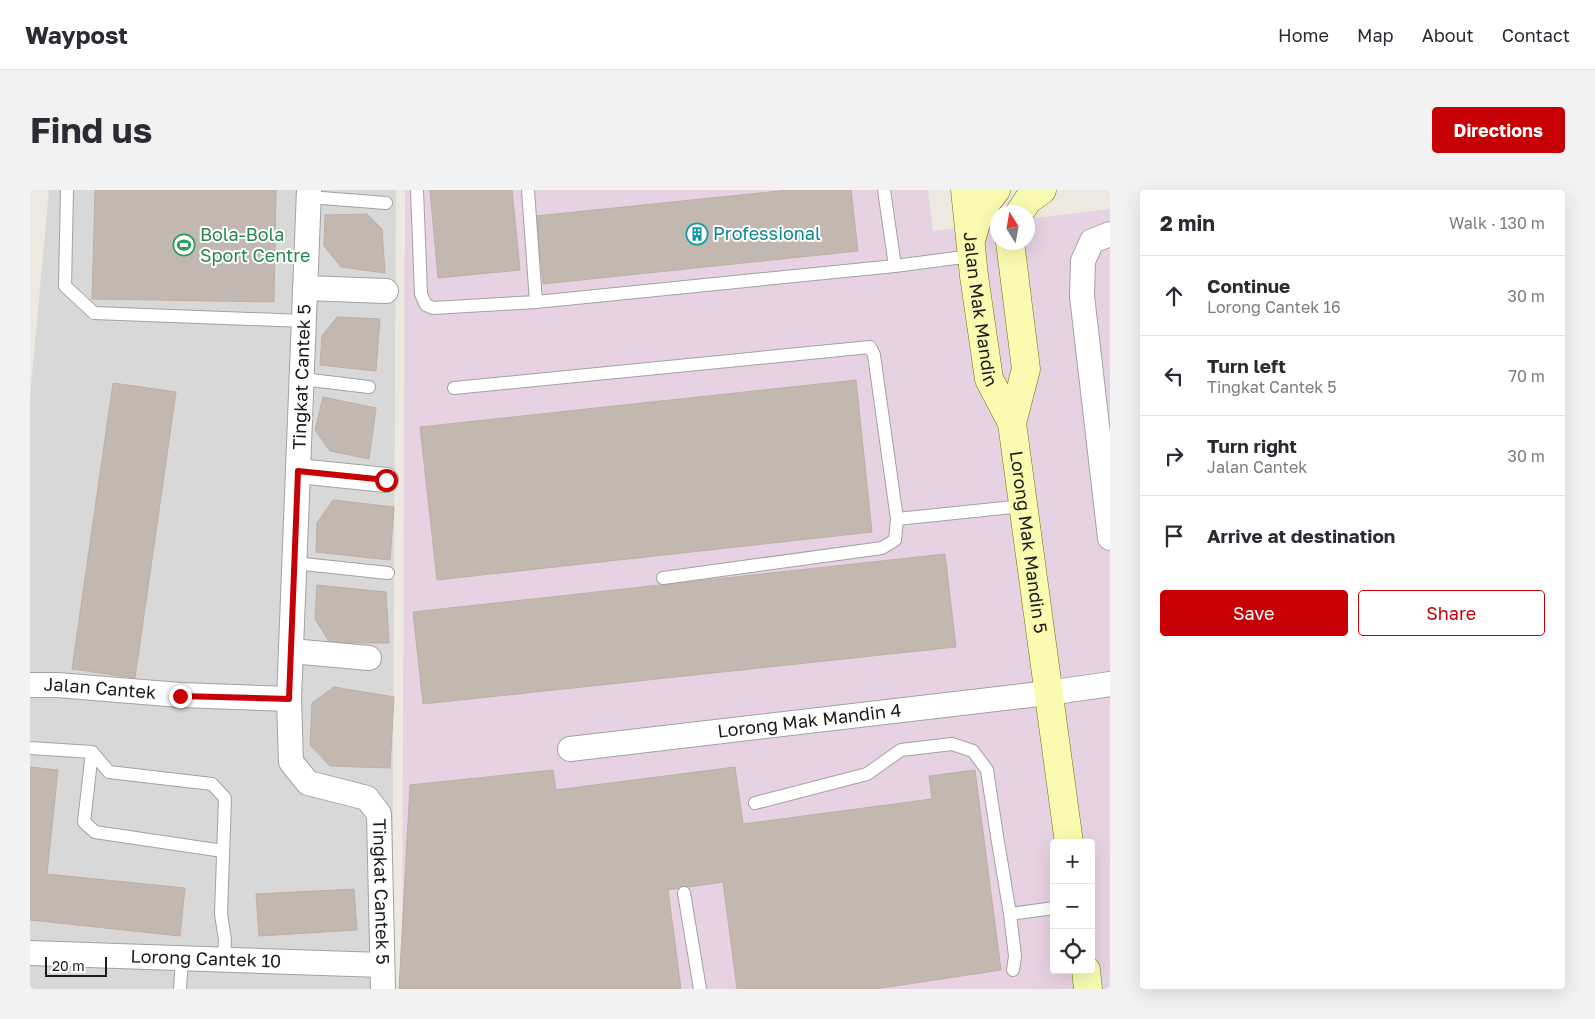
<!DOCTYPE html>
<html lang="en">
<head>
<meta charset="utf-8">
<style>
	body { margin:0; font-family:"Golos Text",sans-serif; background:#f2f2f3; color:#2b2b33 }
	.controls { position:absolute; right:15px; bottom:15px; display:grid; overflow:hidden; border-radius:5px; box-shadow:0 5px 20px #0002 }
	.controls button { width:45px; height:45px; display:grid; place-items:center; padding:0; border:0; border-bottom:1px solid #e1e1e2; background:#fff; color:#2b2b33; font:25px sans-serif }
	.compass { position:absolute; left:960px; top:15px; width:45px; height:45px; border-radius:50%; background:#fff; box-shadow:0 5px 20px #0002; rotate:349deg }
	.scale { position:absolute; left:15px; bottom:12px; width:62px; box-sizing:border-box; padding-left:5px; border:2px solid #1b1b1b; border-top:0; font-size:14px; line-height:18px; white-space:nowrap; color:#1b1b1b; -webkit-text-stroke:4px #fff; paint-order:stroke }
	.stop { position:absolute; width:15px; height:15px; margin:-11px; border:4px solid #c70006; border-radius:50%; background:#fff }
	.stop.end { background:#c70006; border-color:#fff; box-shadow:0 1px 5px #0008 }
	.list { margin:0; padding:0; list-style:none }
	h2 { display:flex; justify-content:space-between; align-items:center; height:65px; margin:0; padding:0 20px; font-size:21px }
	h2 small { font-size:16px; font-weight:400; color:#7c7c81 }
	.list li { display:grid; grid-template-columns:32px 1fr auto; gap:15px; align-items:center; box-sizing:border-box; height:80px; padding:0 20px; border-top:1px solid #e1e1e2 }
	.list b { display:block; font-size:19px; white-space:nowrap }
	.list p { margin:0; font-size:16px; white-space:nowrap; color:#7c7c81 }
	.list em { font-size:16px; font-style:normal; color:#7c7c81 }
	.actions { display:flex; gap:10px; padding:15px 20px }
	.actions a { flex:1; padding:11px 0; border:1px solid #c70006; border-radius:5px; text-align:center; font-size:18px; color:#c70006 }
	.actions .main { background:#c70006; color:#fff }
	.icon { flex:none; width:28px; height:28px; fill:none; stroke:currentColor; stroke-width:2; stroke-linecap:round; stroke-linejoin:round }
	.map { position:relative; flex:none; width:1080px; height:799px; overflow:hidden; border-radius:5px }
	header { display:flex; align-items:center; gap:30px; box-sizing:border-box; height:70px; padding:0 25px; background:#fff; border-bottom:1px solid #e1e1e2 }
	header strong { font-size:24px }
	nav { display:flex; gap:28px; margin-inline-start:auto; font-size:18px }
	.intro { display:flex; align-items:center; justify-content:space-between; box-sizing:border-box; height:120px; padding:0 30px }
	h1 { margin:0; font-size:35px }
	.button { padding:12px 22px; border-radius:5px; background:#c70006; color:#fff; font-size:18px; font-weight:700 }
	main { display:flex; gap:30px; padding:0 30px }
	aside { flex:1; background:#fff; border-radius:5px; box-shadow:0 5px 20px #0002 }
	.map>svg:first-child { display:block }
</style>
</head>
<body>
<header>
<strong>Waypost</strong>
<nav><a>Home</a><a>Map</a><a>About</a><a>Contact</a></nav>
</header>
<div class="intro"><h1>Find us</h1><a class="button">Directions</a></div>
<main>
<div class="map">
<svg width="1080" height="799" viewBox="0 0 1080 799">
	<rect width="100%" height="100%" fill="#ede9e0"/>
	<path fill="#d9d8d8" d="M19 0H366L362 799H0V207Z"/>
	<path fill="#e7d2e4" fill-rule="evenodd" d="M375 0H898L903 41 967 33 968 52H998V29L1080 19V799H372ZM1024 653H1061V780H1024Z"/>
	<path fill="#c2b8b0" stroke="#bfaea2" d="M65 0H246L244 112 62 109Z
		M400 0H482L490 80 408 88Z
		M759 0H821L828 61 513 94 506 26Z
		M337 24 352 39 355 83 311 77 294 56 295 25Z
		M307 127 350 129 346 181 290 175 292 146Z
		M826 190 842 342 407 390 390 237Z
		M83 193 146 202 105 488 42 479Z
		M293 207 346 218 339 269 300 261 285 240Z
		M303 310 364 317 360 370 286 362 287 333Z
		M915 364 926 457 393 514 383 422Z
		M287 395 356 402 359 453H300L285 429Z
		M304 497 364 507 360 578 300 576 280 555 282 513Z
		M0 577 28 580 17 684 155 698 150 746 0 730Z
		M705 577 713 634 902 609 899 586 945 580 971 780 845 799H707L693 692 638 700 651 799H369L380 595 523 580 526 600Z
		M324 699 327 740 229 746 226 704Z"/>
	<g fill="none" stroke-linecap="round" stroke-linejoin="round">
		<g stroke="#a2a2a2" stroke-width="14">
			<path id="lane" d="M37 0 35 96 64 123 274 131
				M387 0 391 104 396 115 403 118 506 112
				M498 0 506 112 865 76 941 66
				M854 0 865 76
				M279 7 356 13
				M272 189 339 197
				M424 198 840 157 844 165 867 329 993 316
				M264 373 358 383
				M633 388 852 358 865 350 867 329
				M0 558 62 562 79 582 182 594 195 608 191 724 195 750 194 769
				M62 562 54 632 65 642 193 661
				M725 613 837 584 871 560 922 554 943 561 957 580 967 646 980 724 1024 718
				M654 703 670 799
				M980 724 985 766 983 780
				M150 799 152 768"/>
		</g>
		<g stroke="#a2a2a2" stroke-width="26">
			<g id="street">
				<path id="s1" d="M279 0 259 509 261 572 278 593 337 608 349 624 353 799"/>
				<path d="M1080 44 1062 51 1053 71 1052 106 1080 348"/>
				<path d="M275 98 356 101"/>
				<path d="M268 281 356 290"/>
				<path d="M261 461 339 468"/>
				<path id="s2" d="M0 495H27L150 505 259 509"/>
				<path id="s3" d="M540 559 1018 503 1080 494"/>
				<path id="s4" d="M0 763 352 775"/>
			</g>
		</g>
		<g stroke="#6a7302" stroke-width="29">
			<g id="secondary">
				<path id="s5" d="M935 0 944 86 959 189 982 233"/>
				<path d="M990 22 998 10 1012 0"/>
				<path d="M942 47C946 29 954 14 966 0"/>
				<path id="s6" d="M980 52 996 179 982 233 1039 653"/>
				<path d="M1056 780 1058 799"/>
			</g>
		</g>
		<use href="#lane" stroke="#fff" stroke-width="12"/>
		<use href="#street" stroke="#fff" stroke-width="24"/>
		<use href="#secondary" stroke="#fafbb1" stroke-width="28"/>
	</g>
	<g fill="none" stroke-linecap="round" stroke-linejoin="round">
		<path stroke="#c70006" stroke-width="6" d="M150 506 259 509 268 281 356 290"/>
	</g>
	<defs>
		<g id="building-ring" transform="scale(1.125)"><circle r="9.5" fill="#fff" stroke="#0f9aa8" stroke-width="1.5"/><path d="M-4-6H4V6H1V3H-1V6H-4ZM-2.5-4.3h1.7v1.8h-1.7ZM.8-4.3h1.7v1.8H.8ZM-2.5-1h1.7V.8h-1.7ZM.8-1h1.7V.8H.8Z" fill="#0f9aa8"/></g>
		<g id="stadium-ring" transform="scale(1.125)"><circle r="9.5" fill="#fff" stroke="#2e9e5b" stroke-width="1.5"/><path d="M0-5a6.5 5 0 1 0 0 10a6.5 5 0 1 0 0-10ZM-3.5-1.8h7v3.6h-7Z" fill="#2e9e5b"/></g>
	</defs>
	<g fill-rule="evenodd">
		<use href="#building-ring" x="667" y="44"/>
		<use href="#stadium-ring" x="154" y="55"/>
	</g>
	<g text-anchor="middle" stroke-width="4" stroke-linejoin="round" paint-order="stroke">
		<g font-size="18" fill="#0d838f" stroke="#fff" text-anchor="start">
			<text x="683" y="50">Professional</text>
		</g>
		<g font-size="18" fill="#27864d" stroke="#fff" text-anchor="start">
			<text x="170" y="51">Bola-Bola<tspan x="170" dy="21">Sport Centre</tspan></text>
		</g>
		<g font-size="18" fill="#1b1b1b" stroke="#fff">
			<text dy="6" stroke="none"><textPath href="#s5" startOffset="120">Jalan Mak Mandin</textPath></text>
			<text transform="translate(272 187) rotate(-88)" y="6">Tingkat Cantek 5</text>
			<text dy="6" stroke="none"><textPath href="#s6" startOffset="304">Lorong Mak Mandin 5</textPath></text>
			<text dy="6" stroke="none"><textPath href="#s2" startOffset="70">Jalan Cantek</textPath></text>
			<text dy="6" stroke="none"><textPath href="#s3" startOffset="241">Lorong Mak Mandin 4</textPath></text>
			<text dy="6" stroke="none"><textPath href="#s1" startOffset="758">Tingkat Cantek 5</textPath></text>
			<text dy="6" stroke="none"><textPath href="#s4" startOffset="176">Lorong Cantek 10</textPath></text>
		</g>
	</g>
</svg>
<div class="controls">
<button>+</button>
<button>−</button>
<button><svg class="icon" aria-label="locate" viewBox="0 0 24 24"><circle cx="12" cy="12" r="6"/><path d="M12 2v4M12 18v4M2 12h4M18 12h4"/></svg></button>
</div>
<svg class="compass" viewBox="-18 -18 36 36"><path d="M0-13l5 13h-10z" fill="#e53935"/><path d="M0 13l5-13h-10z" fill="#7c7c81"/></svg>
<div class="scale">20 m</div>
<div class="stop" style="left:356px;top:290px"></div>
<div class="stop end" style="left:150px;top:506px"></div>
</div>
<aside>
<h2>2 min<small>Walk · 130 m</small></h2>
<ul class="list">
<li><svg class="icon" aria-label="ahead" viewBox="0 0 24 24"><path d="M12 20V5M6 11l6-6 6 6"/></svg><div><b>Continue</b><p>Lorong Cantek 16</p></div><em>30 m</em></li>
<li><svg class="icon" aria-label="left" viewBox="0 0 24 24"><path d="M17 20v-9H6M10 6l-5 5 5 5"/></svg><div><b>Turn left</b><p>Tingkat Cantek 5</p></div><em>70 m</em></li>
<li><svg class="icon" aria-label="right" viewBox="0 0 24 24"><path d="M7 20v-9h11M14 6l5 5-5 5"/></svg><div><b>Turn right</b><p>Jalan Cantek</p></div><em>30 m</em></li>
<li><svg class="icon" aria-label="arrive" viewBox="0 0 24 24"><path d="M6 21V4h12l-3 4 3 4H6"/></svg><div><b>Arrive at destination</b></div></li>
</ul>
<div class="actions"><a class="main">Save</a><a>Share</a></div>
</aside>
</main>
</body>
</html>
